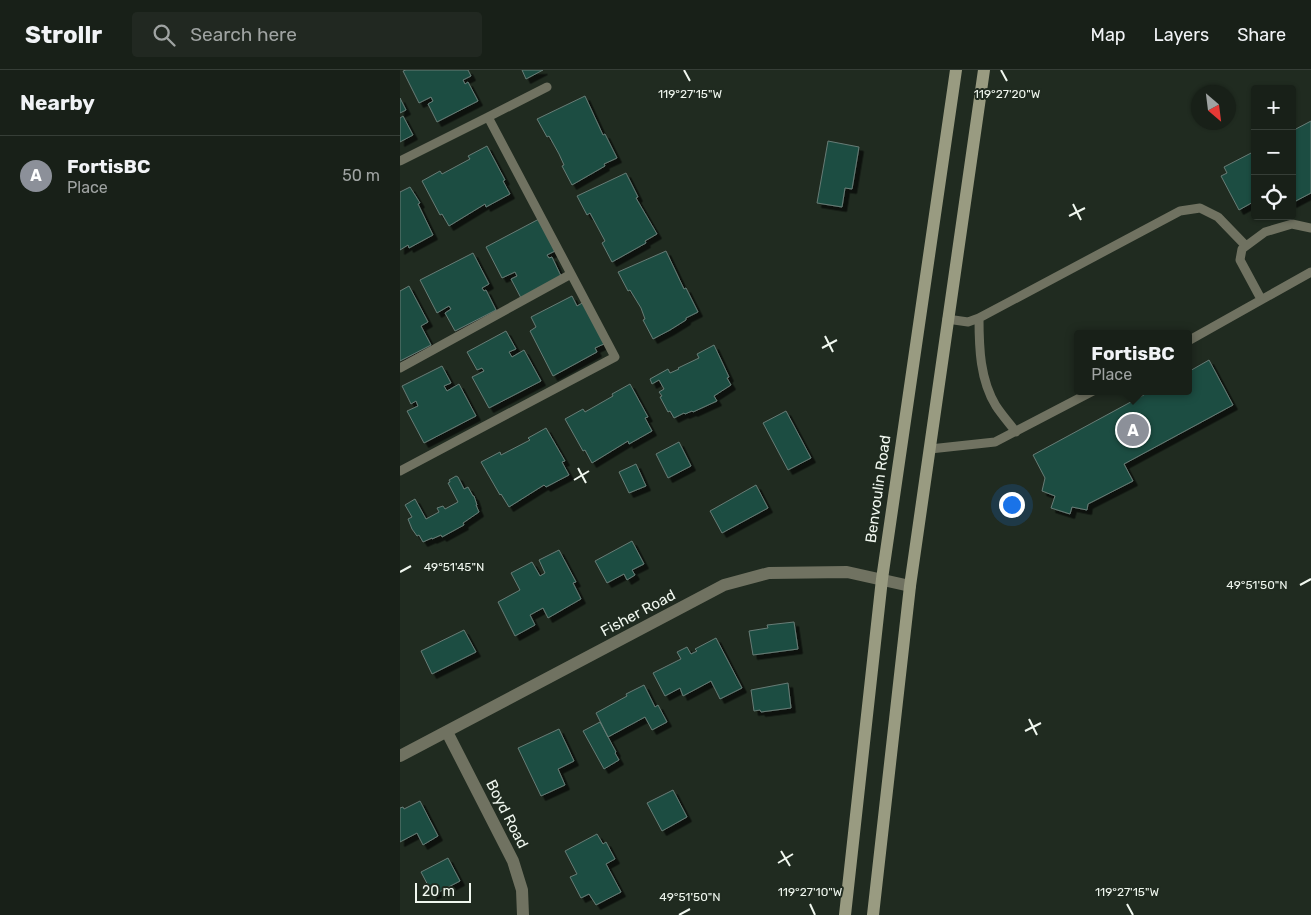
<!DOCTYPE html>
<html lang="en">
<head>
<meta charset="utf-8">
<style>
	body { margin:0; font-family:Rubik,sans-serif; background:#212821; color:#f1f3f6 }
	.controls { position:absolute; right:15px; top:15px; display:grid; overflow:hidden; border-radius:5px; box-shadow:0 1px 4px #0004 }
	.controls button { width:45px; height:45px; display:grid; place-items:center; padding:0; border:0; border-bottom:1px solid #363e37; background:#182018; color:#f1f3f6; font:25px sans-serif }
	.compass { position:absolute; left:791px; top:15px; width:45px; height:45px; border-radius:50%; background:#182018; box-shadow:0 1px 4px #0004; rotate:152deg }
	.scale { position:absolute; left:15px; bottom:12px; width:56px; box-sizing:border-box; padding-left:5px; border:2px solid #f0f7ef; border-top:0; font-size:14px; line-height:18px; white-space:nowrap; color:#f0f7ef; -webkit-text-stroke:4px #202b20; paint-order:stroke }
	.you { position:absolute; left:611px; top:434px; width:18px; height:18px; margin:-12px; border:4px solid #fff; border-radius:50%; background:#1a73e8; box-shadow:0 0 0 8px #1a73e833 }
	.badge { display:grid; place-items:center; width:32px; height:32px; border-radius:50%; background:#8c9099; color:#fff; font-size:16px; font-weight:700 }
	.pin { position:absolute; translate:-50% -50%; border:2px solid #fff; box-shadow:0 1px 5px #0006 }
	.popup { position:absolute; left:674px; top:260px; width:118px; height:65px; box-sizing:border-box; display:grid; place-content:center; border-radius:5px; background:#182018; filter:drop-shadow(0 1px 4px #0005); font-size:16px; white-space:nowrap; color:#9fa3a2 }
	.popup b { font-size:19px; color:#f1f3f6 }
	.popup::after { content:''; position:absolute; left:50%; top:100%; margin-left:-10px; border:10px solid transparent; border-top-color:#182018 }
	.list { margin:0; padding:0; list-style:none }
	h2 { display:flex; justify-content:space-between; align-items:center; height:65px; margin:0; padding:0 20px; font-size:21px }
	h2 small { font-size:16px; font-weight:400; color:#9fa3a2 }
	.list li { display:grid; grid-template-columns:32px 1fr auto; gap:15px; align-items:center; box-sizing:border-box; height:80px; padding:0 20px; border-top:1px solid #363e37 }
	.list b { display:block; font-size:19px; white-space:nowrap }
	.list p { margin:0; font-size:16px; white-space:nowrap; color:#9fa3a2 }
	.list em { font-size:16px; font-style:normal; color:#9fa3a2 }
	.icon { flex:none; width:28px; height:28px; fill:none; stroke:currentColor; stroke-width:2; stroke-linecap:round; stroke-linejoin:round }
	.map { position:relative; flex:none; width:911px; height:845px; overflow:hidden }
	header { display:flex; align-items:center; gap:30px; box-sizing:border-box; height:70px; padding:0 25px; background:#182018; border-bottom:1px solid #363e37 }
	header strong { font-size:24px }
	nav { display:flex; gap:28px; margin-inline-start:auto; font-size:18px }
	.search { width:350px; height:45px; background:#212821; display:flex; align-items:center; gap:12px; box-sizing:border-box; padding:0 18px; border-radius:5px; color:#9fa3a2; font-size:19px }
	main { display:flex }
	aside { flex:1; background:#182018 }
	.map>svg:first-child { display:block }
</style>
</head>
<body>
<header>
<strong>Strollr</strong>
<div class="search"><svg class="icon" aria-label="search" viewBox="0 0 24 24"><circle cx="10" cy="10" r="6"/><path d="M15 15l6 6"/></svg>Search here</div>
<nav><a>Map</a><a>Layers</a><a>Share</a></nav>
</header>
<main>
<aside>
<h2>Nearby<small></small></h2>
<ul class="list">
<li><span class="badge">A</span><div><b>FortisBC</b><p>Place</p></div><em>50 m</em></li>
</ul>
</aside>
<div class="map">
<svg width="911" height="845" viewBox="0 0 911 845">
	<defs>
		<filter id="shadow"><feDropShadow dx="4.5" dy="4.5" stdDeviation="0" flood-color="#0009"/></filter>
	</defs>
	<rect width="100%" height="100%" fill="#202b20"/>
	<path fill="#1e4e43" stroke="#677c76" filter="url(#shadow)" d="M6 0H68L71 6 63 10 65 14 68 12 78 31 37 52 28 34 33 31 31 27 19 33 3 1Z
		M122 0H143L126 9Z
		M185 26 203 65 205 64 217 88 204 94 205 96 172 115 162 96 164 95 159 84 149 66 147 67 137 49Z
		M0 28 6 40 0 43Z
		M3 46 13 65 0 72V48Z
		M911 51V123L892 133V61Z
		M428 71 459 77 452 119 445 118 442 137 417 133Z
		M87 76 105 110 103 111 110 124 86 137 85 134 49 156 42 144 40 145 22 111 40 101 42 104 70 89 68 86Z
		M855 81V131L839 140 821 106 827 103 824 97Z
		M226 103 238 127 236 128 257 164 245 171 246 173 212 192 202 173 205 171 190 143 187 145 177 126Z
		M10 117 20 133 18 134 33 165 9 178 8 175 0 180V122Z
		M139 149 155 181 147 185 149 188 152 187 161 206 121 228 111 209 117 206 115 202 102 208 86 177Z
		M266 181 284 219 286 218 298 242 286 248V250L270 260 253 269 243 250 245 249 241 238 230 220 228 221 218 202Z
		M73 183 89 214 82 218 84 221 86 220 96 240 55 261 45 243 51 239 49 236 37 243 20 210Z
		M9 216 28 252 21 256 31 275 0 291V221Z
		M172 226 177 236 184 232 206 273 195 278 197 282 153 306 130 261 136 257 131 247Z
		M106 261 116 279 109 282 112 287 124 280 141 311 89 338 72 307 84 301 82 298 77 300 67 282Z
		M314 275 329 307 327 308 331 315 314 326 317 331 293 342 292 341 285 344 284 343 274 348 270 341 268 342 260 327 262 326 259 322 264 319 259 310 252 314 250 309 268 299 270 303 279 299 278 298 299 288 297 284Z
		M809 290 833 335 724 394 733 411 688 434 687 440 672 437 670 444 651 438 655 426 642 421 645 408 633 385 751 321H788V302Z
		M42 296 51 313 44 316 47 321 59 314 76 346 24 373 7 341 18 336 16 331 11 334 2 316Z
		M230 314 248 347 245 348 252 361 229 374 228 371 192 393 185 380 183 381 165 349 183 339 185 342 213 326 212 324Z
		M386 341 411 388 388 400 363 353Z
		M146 358 165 391 162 392 169 405 146 417 144 415 109 437 101 424 100 425 81 392 100 382 101 385 130 370 128 368Z
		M279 372 291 396 268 408 256 384Z
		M236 394 246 416 229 423 219 402Z
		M56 406 58 407 64 419 68 417 73 426H74L77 435H76L79 442 63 453 64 455 42 467 41 465 32 469V468L23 472 19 465 17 466 12 459 8 449 12 447 5 435 15 429 26 449 39 442 37 438 43 436 45 439 58 432 48 413 50 412 49 410Z
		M356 415 368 438 322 463 310 441Z
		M232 471 244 494 232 500 235 505 227 510 224 504 207 513 195 491Z
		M159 480 176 512 173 513 181 529 148 548 143 538 130 545 135 555 115 566 98 532 120 520 111 503 132 492 140 506 145 503 139 490Z
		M394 552 398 579 353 585 349 561 368 558 367 555Z
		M64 560 76 582 32 604 21 581Z
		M316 568 342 618 320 629 311 611 283 626 280 618 265 626 253 603 281 589 277 582 287 577 291 584 297 581 295 579Z
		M388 613 391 638 361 642 360 640 354 641 351 620Z
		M244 615 255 637 258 635 267 652 252 660 245 647 208 667 196 643 227 626 226 624Z
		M200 652 216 682 215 683 219 690 204 699 183 661Z
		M159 659 174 691 158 699 165 715 141 726 118 678Z
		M273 720 287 747 262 761 247 733Z
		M20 731 38 766 23 775 17 763 0 772V738L3 737 4 739Z
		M197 764 203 774 206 772 215 789 206 794 221 822 196 835 189 824 181 828 170 807 177 804 165 781Z
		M48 788 60 811 33 825 21 802Z"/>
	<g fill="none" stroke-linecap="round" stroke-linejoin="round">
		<path stroke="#707261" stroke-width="9" d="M88 47 147 17
			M0 91 88 47 215 287 0 401
			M861 229 840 190 842 179 865 162 892 154 911 158
			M579 248C579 278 580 310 596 336 602 345 609 353 616 362
			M547 249 568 252 579 248 780 141 800 138 818 147 846 176
			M788 271 911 202
			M0 298 171 204
			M530 379 595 372 693 321"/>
		<path stroke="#707261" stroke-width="12" d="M47 662 113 791 122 820 123 845
			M0 686 324 515 369 503 447 502 510 516"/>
		<path stroke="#999b81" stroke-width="12" d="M445 845 482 509 556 0
			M473 845 510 516 584 0"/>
	</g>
	<path fill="none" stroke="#f0f7ef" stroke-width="2" d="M284 0 290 11M601 0 607 11M673 134 681 150M669 146 685 138M425 266 433 282M422 278 437 270M178 398 186 413M174 410 189 401M0 502 11 496M900 515 911 509M629 649 637 665M625 661 641 653M381 781 390 796M378 793 393 784M410 834 415 845M727 834 733 845M279 845 290 839"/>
	<g text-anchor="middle" stroke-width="4" stroke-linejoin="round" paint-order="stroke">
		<g font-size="15" fill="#f0f7ef" stroke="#202b20">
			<text transform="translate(478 419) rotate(-82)" y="5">Benvoulin Road</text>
			<text transform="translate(238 543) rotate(-28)" y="5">Fisher Road</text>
			<text transform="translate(107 744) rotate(63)" y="5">Boyd Road</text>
		</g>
	</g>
	<g font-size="12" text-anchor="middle" fill="#f0f7ef" stroke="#202b20" stroke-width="4" stroke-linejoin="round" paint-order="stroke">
		<text x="290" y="28">119°27'15"W</text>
		<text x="607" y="28">119°27'20"W</text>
		<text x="54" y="501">49°51'45"N</text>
		<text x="857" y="519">49°51'50"N</text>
		<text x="410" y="826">119°27'10"W</text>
		<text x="727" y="826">119°27'15"W</text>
		<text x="290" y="831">49°51'50"N</text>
	</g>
</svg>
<div class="controls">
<button>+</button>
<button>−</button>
<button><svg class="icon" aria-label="locate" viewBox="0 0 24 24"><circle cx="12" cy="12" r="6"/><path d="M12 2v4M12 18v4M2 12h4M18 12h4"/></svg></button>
</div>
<svg class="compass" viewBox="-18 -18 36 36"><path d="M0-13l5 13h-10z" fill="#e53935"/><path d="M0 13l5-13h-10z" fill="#9fa3a2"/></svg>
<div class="scale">20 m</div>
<div class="you"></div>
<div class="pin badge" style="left:733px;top:360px">A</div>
<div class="popup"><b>FortisBC</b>Place</div>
</div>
</main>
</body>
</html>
